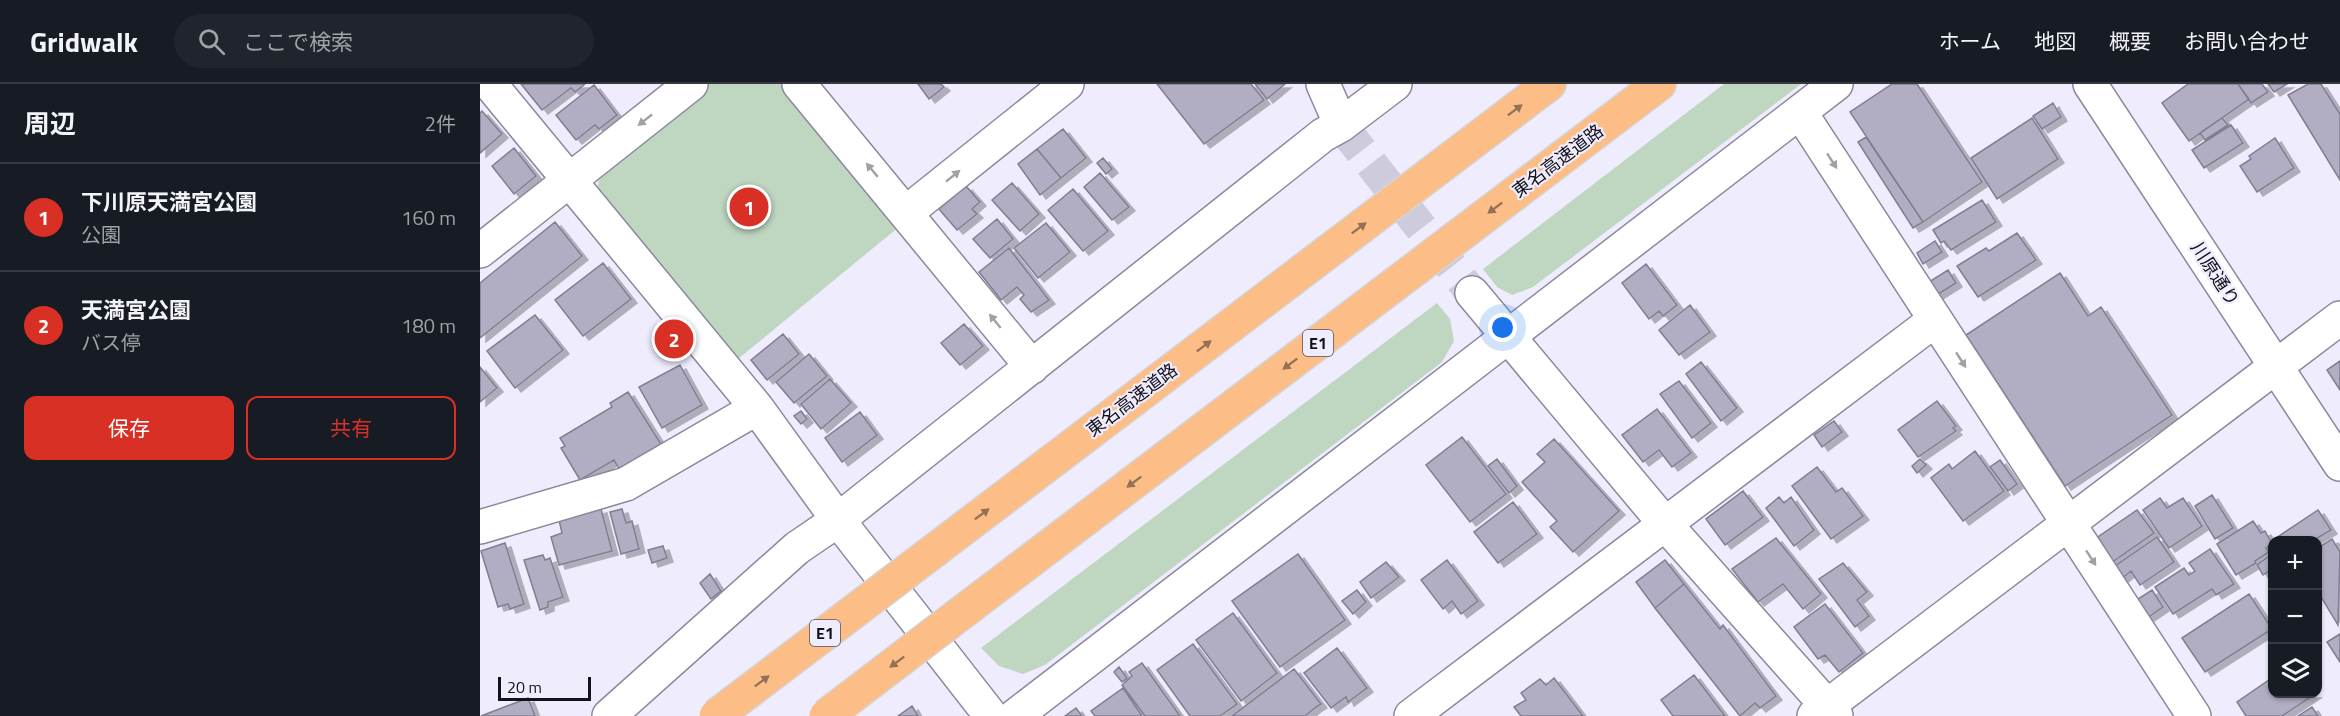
<!DOCTYPE html>
<html lang="ja">
<head>
<meta charset="utf-8">
<style>
	body { margin:0; font-family:"Titillium Web","Noto Sans JP",sans-serif; background:#20242c; color:#f1f3f6 }
	.controls { position:absolute; right:18px; bottom:18px; display:grid; overflow:hidden; border-radius:12px; box-shadow:0 2px 4px #0004 }
	.controls button { width:54px; height:54px; display:grid; place-items:center; padding:0; border:0; border-bottom:2px solid #363941; background:#171b24; color:#f1f3f6; font:30px sans-serif }
	.scale { position:absolute; left:18px; bottom:15px; width:93px; box-sizing:border-box; padding-left:6px; border:3px solid #13121a; border-top:0; font-size:16px; line-height:21px; white-space:nowrap; color:#13121a; -webkit-text-stroke:4px #efecfe; paint-order:stroke }
	.you { position:absolute; left:1023px; top:244px; width:21px; height:21px; margin:-15px; border:4px solid #fff; border-radius:50%; background:#1a73e8; box-shadow:0 0 0 9px #1a73e833 }
	.badge { display:grid; place-items:center; width:39px; height:39px; border-radius:50%; background:#d93025; color:#fff; font-size:20px; font-weight:700 }
	.pin { position:absolute; translate:-50% -50%; border:3px solid #fff; box-shadow:0 2px 6px #0006 }
	.list { margin:0; padding:0; list-style:none }
	h2 { display:flex; justify-content:space-between; align-items:center; height:78px; margin:0; padding:0 24px; font-size:26px }
	h2 small { font-size:20px; font-weight:400; color:#9ea1a6 }
	.list li { display:grid; grid-template-columns:39px 1fr auto; gap:18px; align-items:center; box-sizing:border-box; height:108px; padding:0 24px; border-top:2px solid #363941 }
	.list b { display:block; font-size:22px; white-space:nowrap }
	.list p { margin:0; font-size:20px; white-space:nowrap; color:#9ea1a6 }
	.list em { font-size:20px; font-style:normal; color:#9ea1a6 }
	.actions { display:flex; gap:12px; padding:18px 24px }
	.actions a { flex:1; padding:14px 0; border:2px solid #d93025; border-radius:12px; text-align:center; font-size:21px; color:#d93025 }
	.actions .main { background:#d93025; color:#fff }
	.icon { flex:none; width:33px; height:33px; fill:none; stroke:currentColor; stroke-width:2; stroke-linecap:round; stroke-linejoin:round }
	.map { position:relative; flex:none; width:1860px; height:632px; overflow:hidden }
	header { display:flex; align-items:center; gap:36px; box-sizing:border-box; height:84px; padding:0 30px; background:#171b24; border-bottom:2px solid #363941 }
	header strong { font-size:28px }
	nav { display:flex; gap:33px; margin-inline-start:auto; font-size:21px }
	.search { width:420px; height:54px; background:#20242c; display:flex; align-items:center; gap:15px; box-sizing:border-box; padding:0 21px; border-radius:33px; color:#9ea1a6; font-size:22px }
	main { display:flex }
	aside { flex:1; background:#171b24 }
	.map>svg:first-child { display:block }
</style>
</head>
<body>
<header>
<strong>Gridwalk</strong>
<div class="search"><svg class="icon" aria-label="search" viewBox="0 0 24 24"><circle cx="10" cy="10" r="6"/><path d="M15 15l6 6"/></svg>ここで検索</div>
<nav><a>ホーム</a><a>地図</a><a>概要</a><a>お問い合わせ</a></nav>
</header>
<main>
<aside>
<h2>周辺<small>2件</small></h2>
<ul class="list">
<li><span class="badge">1</span><div><b>下川原天満宮公園</b><p>公園</p></div><em>160 m</em></li>
<li><span class="badge">2</span><div><b>天満宮公園</b><p>バス停</p></div><em>180 m</em></li>
</ul>
<div class="actions"><a class="main">保存</a><a>共有</a></div>
</aside>
<div class="map">
<svg width="1860" height="632" viewBox="0 0 1860 632">
	<defs>
		<filter id="shadow"><feDropShadow dx="6" dy="4" stdDeviation="0" flood-color="#0004"/></filter>
	</defs>
	<rect width="100%" height="100%" fill="#efecfe"/>
	<path fill="#bfd6c1" d="M229 0H303L420 142 258 275 118 103 119 89Z
		M1244 0H1321L1053 203 1032 211 1017 203 1003 185Z
		M957 219 970 235 974 257 962 278 565 581 543 590 519 582 501 564Z"/>
	<path fill="#b1adc2" stroke="#817e92" stroke-width="1.5" filter="url(#shadow)" d="M41 0H105L95 8 91 4 62 26Z
		M438 0H461L464 3 449 15Z
		M677 0H771L784 16 724 60Z
		M775 0H805L787 15Z
		M1412 0H1437L1502 98 1443 138 1370 28Z
		M1708 0H1758L1769 15 1709 57 1682 19Z
		M1758 0H1782L1788 8 1771 19Z
		M1788 0H1807L1794 8Z
		M1828 0H1841L1860 30V96L1808 11Z
		M114 1 137 31 119 45 115 41 96 56 76 31Z
		M1573 19 1581 33 1562 45 1553 32Z
		M2 27 22 50 0 69V29Z
		M1552 34 1578 75 1517 115 1491 74Z
		M1742 34 1748 41 1725 56 1720 49Z
		M1751 41 1763 59 1724 84 1712 66Z
		M583 45 606 74 581 94 557 65Z
		M1386 53 1443 138 1433 144 1378 58Z
		M1795 54 1814 84 1777 108 1760 82 1771 75 1769 72Z
		M34 64 56 92 34 110 12 82Z
		M557 65 581 94 560 111 538 80Z
		M623 74 632 85 626 90 617 79Z
		M620 89 649 123 632 136 604 103Z
		M532 99 559 130 540 147 512 116Z
		M486 102 500 118 492 125 497 130 477 146 459 125Z
		M593 105 628 147 603 167 568 126Z
		M1502 116 1516 138 1471 166 1464 157 1461 159 1453 146Z
		M517 135 533 155 510 174 493 155Z
		M75 138 102 172 0 254V199Z
		M566 139 590 168 558 194 534 164Z
		M1537 149 1556 176 1498 213 1477 182 1506 164 1509 167Z
		M1455 157 1462 168 1443 180 1437 169Z
		M529 164 569 216 551 228 540 215 544 211 537 203 521 216 499 188Z
		M123 179 151 215 103 252 75 216Z
		M1166 180 1197 221 1183 232 1179 227 1169 235 1142 199Z
		M1468 186 1476 199 1457 211 1449 198Z
		M1580 189 1608 232 1621 223 1692 331 1585 402 1486 251Z
		M1210 221 1230 248 1199 271 1179 246Z
		M55 231 83 266 35 304 7 267Z
		M484 240 503 262 480 281 461 259Z
		M303 250 319 270 287 296 271 276Z
		M329 270 347 292 314 319 296 298Z
		M1860 277V306L1847 286Z
		M1221 278 1257 324 1241 337 1206 290Z
		M200 281 222 321 182 344 159 303Z
		M0 283 17 304 0 318Z
		M350 295 371 319 341 345 321 320Z
		M1199 297 1231 339 1212 354 1180 310Z
		M148 308 181 360 139 385 134 376 100 396 81 364 85 362 80 354 132 323 130 319Z
		M1457 317 1476 342 1473 344 1476 347 1438 373 1418 346Z
		M1177 325 1211 369 1192 383 1179 366 1163 378 1142 351Z
		M321 327 327 335 321 340 314 332Z
		M380 328 397 351 362 378 345 354Z
		M1354 337 1362 348 1342 363 1334 351Z
		M982 353 1026 410 990 438 946 381Z
		M1074 355 1139 427 1093 468 1070 443 1077 437 1042 398 1065 378 1057 370Z
		M1495 367 1524 407 1483 437 1451 394 1469 380 1472 385Z
		M1017 375 1037 402 1029 409 1008 382Z
		M1440 375 1446 381 1437 389 1432 382Z
		M1520 376 1537 400 1528 407 1510 383Z
		M1337 383 1356 408 1362 404 1383 432 1351 455 1312 402Z
		M1263 407 1283 433 1245 461 1226 435Z
		M1732 411 1753 444 1735 455 1715 422Z
		M1299 413 1304 419 1311 413 1334 446 1314 462 1286 424Z
		M1680 414 1687 424 1703 414 1722 442 1689 464 1663 426Z
		M1033 418 1057 450 1018 479 994 448Z
		M121 425 132 467 79 481 71 453 82 449 79 436Z
		M142 425 146 439 152 437 159 465 141 470 130 428Z
		M1657 426 1674 449 1631 479 1615 455Z
		M1838 426 1851 446 1834 456H1793Z
		M1773 437 1781 449 1785 447 1792 460 1786 464 1789 468 1775 477 1776 479 1756 491 1737 460Z
		M1677 453 1694 478 1660 501 1651 487 1640 496 1632 484Z
		M1296 454 1341 510 1323 525 1303 500 1278 518 1252 485Z
		M1852 455 1860 468 1858 541 1838 508V464Z
		M25 459 44 520 30 525 28 520 18 523 1 467Z
		M183 462 187 474 172 479 168 466Z
		M1730 465 1754 500 1736 511 1732 505 1693 530 1675 503 1704 484 1709 491 1715 487 1709 479Z
		M818 470 865 536 800 583 752 517Z
		M1792 470V485L1783 491 1777 481Z
		M63 471 65 476 70 474 83 513 68 518V523L60 526 44 476Z
		M967 476 998 517 981 530 972 517 963 525 941 496Z
		M1185 476 1204 500 1175 524 1156 498Z
		M906 478 919 493 891 514 880 498Z
		M1363 479 1387 508 1377 516 1389 532 1375 543 1339 495Z
		M230 490 241 507 231 515 220 499Z
		M1204 500 1240 545 1243 541 1296 612 1280 624 1275 619 1260 632 1175 524Z
		M877 506 886 518 873 530 862 517Z
		M1672 506 1683 523 1667 534 1655 517Z
		M1769 510 1792 545 1725 588 1702 554Z
		M1345 520 1383 569 1359 588 1345 571 1338 575 1314 543Z
		M753 529 797 589 761 617 716 556Z
		M1860 550V578L1847 558Z
		M713 560 757 620 740 632H710L677 586Z
		M857 564 887 604 868 618 866 613 851 624 824 589Z
		M662 579 700 632H665L642 601 652 592 649 588Z
		M639 583 647 594 642 598 634 588Z
		M814 585 841 620 836 623 825 632H752Z
		M1214 591 1245 632H1193L1181 616Z
		M1074 594 1103 632H1041L1034 623 1046 616 1041 609 1060 595 1066 601Z
		M1792 594V610H1835L1802 632H1766L1757 618Z
		M643 604 662 632H615L611 627Z
		M48 614 55 632H1Z
		M432 622 438 632H418Z
		M1832 623 1838 632H1818Z
		M596 624 602 632H585Z"/>
	<g fill="none" stroke-linecap="round" stroke-linejoin="round">
		<path stroke="#cecbdc" stroke-width="33" stroke-dasharray="33 16" stroke-linecap="butt" d="M861 41 992 209"/>
		<g stroke="#8b889c" stroke-width="36">
			<path id="street" d="M10 0 277 324 358 436 511 632
				M319 0 552 283
				M843 0 861 41
				M1320 28 1714 632
				M427 128 587 0
				M0 167 211 0
				M992 209 1186 441 1356 632
				M0 443 146 400 277 324
				M129 632 317 464 358 436 843 51 861 41 915 0
				M535 632 1356 0
				M931 632 1455 236
				M1334 632 1860 234"/>
		</g>
		<g stroke="#8b889c" stroke-width="36">
			<path id="secondary" d="M1610 0 1860 380"/>
		</g>
		<g stroke="#d5d4d6" stroke-width="36">
			<path id="highway" d="M455 466 1069 0
				M497 517 1179 0"/>
		</g>
		<use href="#street" stroke="#fff" stroke-width="33"/>
		<use href="#secondary" stroke="#fff" stroke-width="33"/>
		<use href="#highway" stroke="#fcbd87" stroke-width="33"/>
		<g stroke="#d5d4d6" stroke-width="36" stroke-linecap="butt">
			<path id="highway-bridge" d="M236 632 455 466
				M346 632 497 517"/>
		</g>
		<use href="#highway-bridge" stroke="#fcbd87" stroke-width="33"/>
	</g>
	<defs><path id="oneway-solid" d="M-6-.8H1V-3.2L6.5 0L1 3.2V.8H-6Z" transform="scale(1.5)"/></defs>
	<g fill="#937056">
		<use href="#oneway-solid" transform="translate(1035 26) rotate(-37)"/>
		<use href="#oneway-solid" transform="translate(1015 124) rotate(143)"/>
		<use href="#oneway-solid" transform="translate(879 144) rotate(-37)"/>
		<use href="#oneway-solid" transform="translate(724 262) rotate(-37)"/>
		<use href="#oneway-solid" transform="translate(810 280) rotate(143)"/>
		<use href="#oneway-solid" transform="translate(654 398) rotate(143)"/>
		<use href="#oneway-solid" transform="translate(502 430) rotate(-37)"/>
		<use href="#oneway-solid" transform="translate(417 578) rotate(143)"/>
		<use href="#oneway-solid" transform="translate(282 597) rotate(-37)"/>
	</g>
	<g fill="#a1a0a3">
		<use href="#oneway-solid" transform="translate(165 36) rotate(142)"/>
		<use href="#oneway-solid" transform="translate(1352 77) rotate(57)"/>
		<use href="#oneway-solid" transform="translate(392 86) rotate(-130)"/>
		<use href="#oneway-solid" transform="translate(473 92) rotate(-39)"/>
		<use href="#oneway-solid" transform="translate(515 237) rotate(-129)"/>
		<use href="#oneway-solid" transform="translate(1481 276) rotate(57)"/>
		<use href="#oneway-solid" transform="translate(1611 474) rotate(57)"/>
	</g>
	<g text-anchor="middle" stroke-width="4.5" stroke-linejoin="round" paint-order="stroke">
		<g fill="#efecfe" stroke="#55535e" stroke-width="1.5">
			<rect x="823" y="246" width="30" height="26" rx="4.5"/>
			<rect x="330" y="536" width="30" height="26" rx="4.5"/>
		</g>
		<g font-size="16" font-weight="bold" fill="#13121a">
			<text x="838" y="265">E1</text>
			<text x="345" y="555">E1</text>
		</g>
		<g font-size="18" fill="#13121a" stroke="#efecfe">
			<text transform="translate(1078 77) rotate(-37)" y="6">東名高速道路</text>
			<text transform="translate(1735 190) rotate(57)" y="6">川原通り</text>
			<text transform="translate(652 316) rotate(-37)" y="6">東名高速道路</text>
		</g>
	</g>
</svg>
<div class="controls">
<button>+</button>
<button>−</button>
<button><svg class="icon" aria-label="layers" viewBox="0 0 24 24"><path d="M12 4l9 5-9 5-9-5zM3 14l9 5 9-5"/></svg></button>
</div>
<div class="scale">20 m</div>
<div class="you"></div>
<div class="pin badge" style="left:269px;top:123px">1</div>
<div class="pin badge" style="left:194px;top:255px">2</div>
</div>
</main>
</body>
</html>
